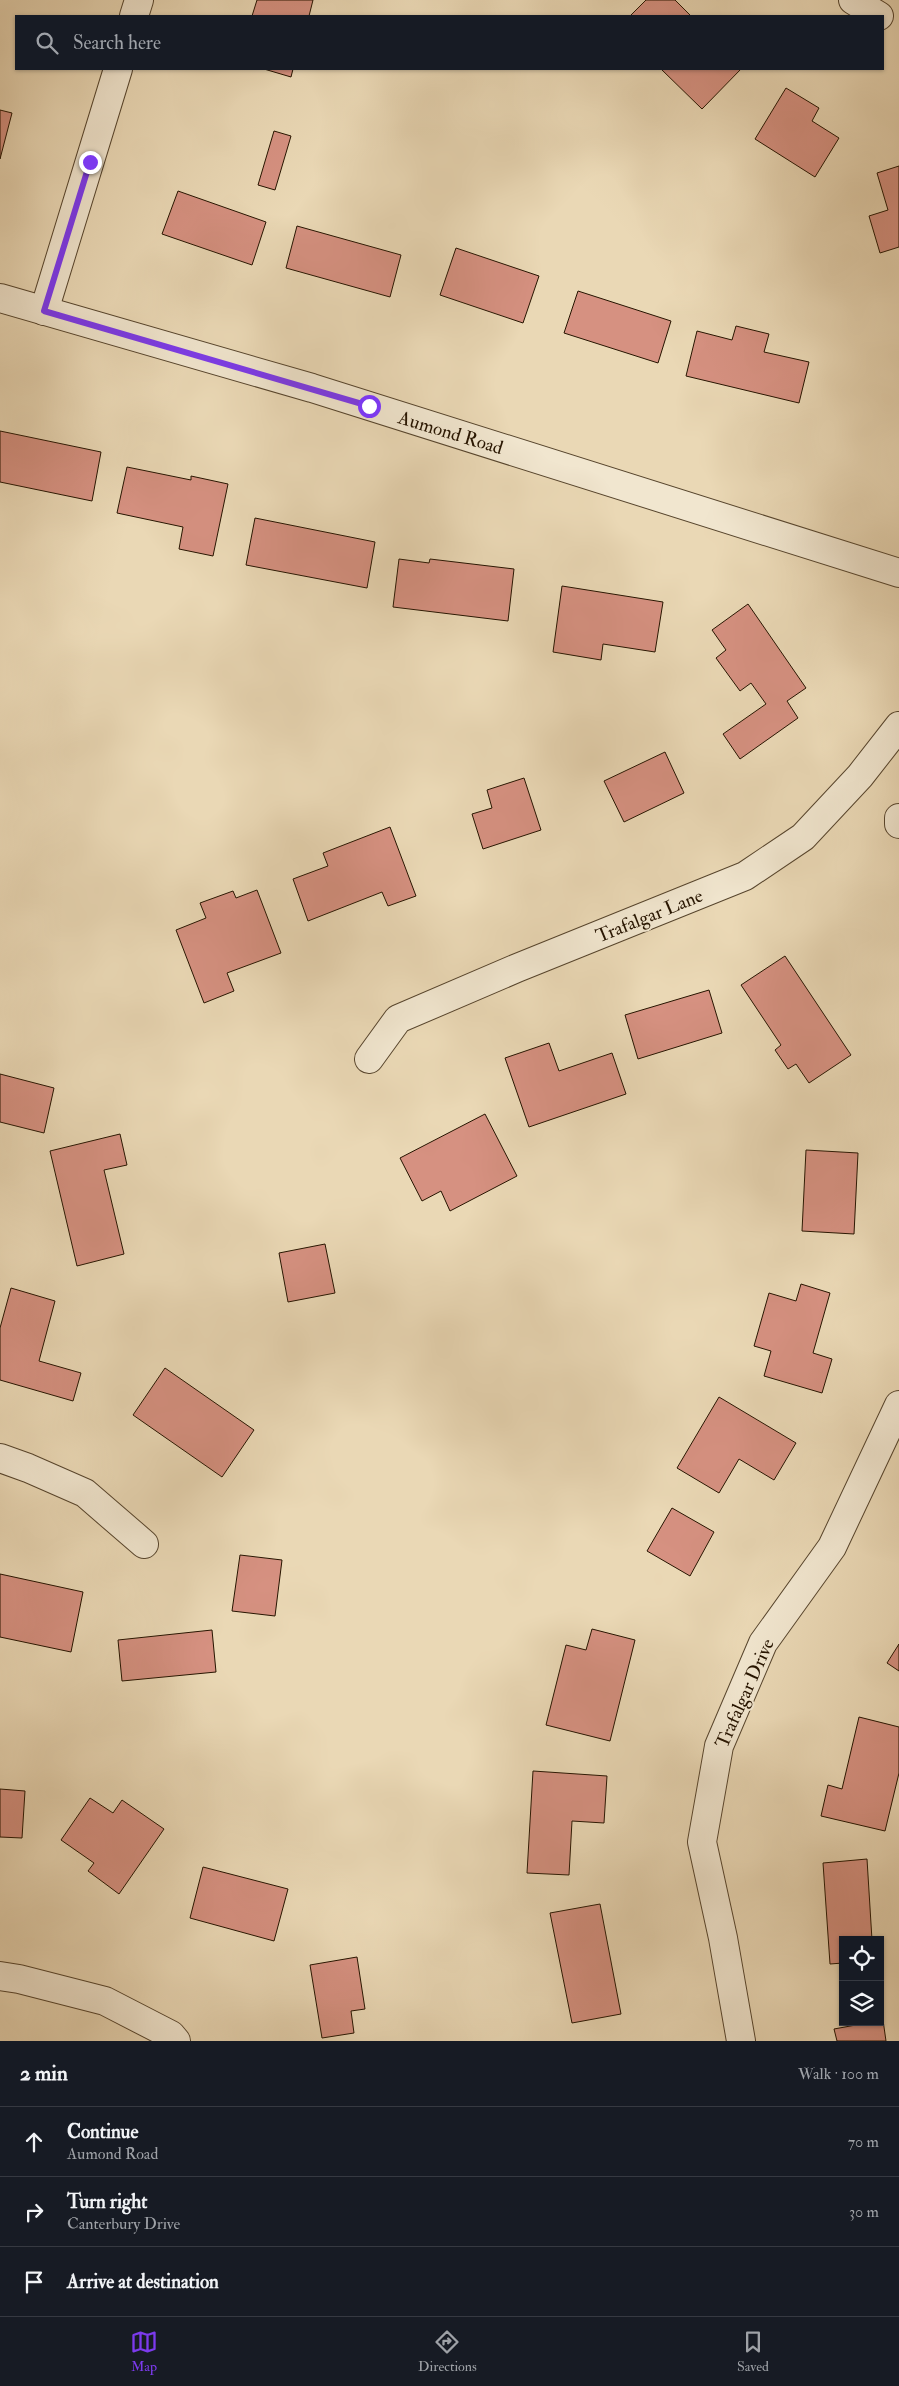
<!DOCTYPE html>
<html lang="en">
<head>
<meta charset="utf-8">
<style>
	body { margin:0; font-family:"IM FELL Double Pica",serif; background:#242831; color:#f1f3f6 }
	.controls { position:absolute; right:15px; bottom:15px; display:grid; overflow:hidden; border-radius:0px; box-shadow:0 1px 4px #0004 }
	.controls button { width:45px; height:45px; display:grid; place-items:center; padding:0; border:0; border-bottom:1px solid #363941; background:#171b24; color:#f1f3f6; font:25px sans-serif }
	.stop { position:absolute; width:15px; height:15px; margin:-11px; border:4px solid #7c3aed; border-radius:50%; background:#fff }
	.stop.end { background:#7c3aed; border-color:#fff; box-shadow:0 1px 5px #0008 }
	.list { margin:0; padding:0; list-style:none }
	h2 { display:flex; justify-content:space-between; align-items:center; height:65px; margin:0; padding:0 20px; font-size:21px }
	h2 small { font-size:16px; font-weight:400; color:#9ea1a6 }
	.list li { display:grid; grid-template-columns:32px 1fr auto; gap:15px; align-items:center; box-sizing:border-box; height:70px; padding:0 20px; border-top:1px solid #363941 }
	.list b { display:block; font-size:19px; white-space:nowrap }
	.list p { margin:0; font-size:16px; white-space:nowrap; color:#9ea1a6 }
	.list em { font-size:16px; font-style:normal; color:#9ea1a6 }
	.icon { flex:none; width:28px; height:28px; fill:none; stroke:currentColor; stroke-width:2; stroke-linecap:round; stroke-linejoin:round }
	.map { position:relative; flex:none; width:899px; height:2041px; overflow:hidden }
	.search { position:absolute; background:#171b24; box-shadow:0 1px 4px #0004; left:15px; right:15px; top:15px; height:55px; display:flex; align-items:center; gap:12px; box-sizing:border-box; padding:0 18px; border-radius:0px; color:#9ea1a6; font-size:19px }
	.sheet { height:275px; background:#171b24 }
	nav { display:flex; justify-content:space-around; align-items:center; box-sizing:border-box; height:70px; border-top:1px solid #363941; background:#171b24; font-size:14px; color:#9ea1a6 }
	nav a { display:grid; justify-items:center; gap:2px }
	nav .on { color:#7c3aed }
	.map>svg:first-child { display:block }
</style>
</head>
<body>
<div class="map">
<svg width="899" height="2041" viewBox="0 0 899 2041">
	<rect width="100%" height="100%" fill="#ead8b5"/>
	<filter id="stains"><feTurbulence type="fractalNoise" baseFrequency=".004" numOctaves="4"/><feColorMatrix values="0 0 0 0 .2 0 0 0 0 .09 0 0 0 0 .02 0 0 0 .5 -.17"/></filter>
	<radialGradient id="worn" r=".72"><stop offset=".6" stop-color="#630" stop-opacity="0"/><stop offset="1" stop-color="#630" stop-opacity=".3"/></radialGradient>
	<path fill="#d69181" stroke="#261400" d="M257 0H313L309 16H252Z
		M646 0H675L691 16H630Z
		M264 69H293L291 77Z
		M661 69H741L702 109Z
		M786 88 819 108 812 121 839 138 815 177 755 139Z
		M0 110 12 113 0 159Z
		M274 131 291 136 275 190 258 185Z
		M899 166V247L880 253 869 216 888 210 877 173Z
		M178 191 266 222 252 265 162 234Z
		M297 226 401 255 390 297 286 268Z
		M456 248 539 276 523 323 440 295Z
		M578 291 671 321 658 363 564 333Z
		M736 326 769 334 764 352 809 362 799 403 686 376 697 331 732 340Z
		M0 431 101 452 92 501 0 482Z
		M127 467 191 480V476L228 484 213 556 179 549 183 527 117 513Z
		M255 518 375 542 367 588 246 565Z
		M399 559 429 563 430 559 514 569 508 621 393 607Z
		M562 586 663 602 655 652 603 644 601 660 553 652Z
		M748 604 806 688 787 701 798 718 740 759 723 734 766 704 751 683 740 691 716 658 726 650 712 630Z
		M665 752 684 793 624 822 604 781Z
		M524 778 541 830 483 849 472 814 492 808 487 790Z
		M390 827 416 896 388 906 382 892 308 921 293 879 328 866 323 853Z
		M257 890 281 953 227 973 234 991 204 1003 176 930 206 918 200 903 233 891 236 898Z
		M785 956 851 1055 809 1083 796 1064 788 1069 775 1050 781 1045 741 985Z
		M709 990 722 1033 638 1059 625 1015Z
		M549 1043 559 1071 612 1053 626 1094 529 1127 505 1058Z
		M0 1074 54 1088 44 1133 0 1122Z
		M485 1114 517 1176 450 1211 441 1191 422 1201 400 1158Z
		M120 1134 127 1165 104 1170 124 1254 77 1266 50 1151Z
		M806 1150 858 1153 854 1234 802 1231Z
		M325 1244 335 1293 288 1302 279 1253Z
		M801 1284 830 1293 813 1353 832 1359 822 1393 764 1376 771 1351 754 1346 769 1293 796 1301Z
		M11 1288 55 1301 39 1361 81 1373 73 1401 0 1380V1328Z
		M165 1368 254 1430 222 1477 133 1415Z
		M719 1397 796 1443 774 1480 739 1459 719 1493 677 1468Z
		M672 1508 714 1532 690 1576 647 1551Z
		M240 1555 282 1560 275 1616 232 1611Z
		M0 1574 83 1592 71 1652 0 1637Z
		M592 1629 635 1640 610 1741 546 1725 566 1645 586 1650Z
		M212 1630 216 1672 122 1681 118 1640Z
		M899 1644V1671L887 1663Z
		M859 1717 899 1727V1773L885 1831 821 1816 828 1785 842 1789Z
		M533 1771 607 1776 604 1823 572 1821 569 1875 527 1873Z
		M0 1789 25 1791 22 1838 0 1837Z
		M90 1798 113 1813 122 1800 164 1829 119 1894 88 1871 94 1863 61 1840Z
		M867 1859 872 1940H843V1963L830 1964 823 1863Z
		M203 1867 288 1889 274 1941 190 1918Z
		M600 1904 621 2014 572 2023 550 1913Z
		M357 1957 365 2009 351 2011 354 2033 322 2038 310 1965Z
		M883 2020 886 2041H837L834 2029Z"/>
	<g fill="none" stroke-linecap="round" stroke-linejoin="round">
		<g stroke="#57452d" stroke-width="30">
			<path id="minor" d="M853 0 879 16
				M134 16 139 0
				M44 311 118 69
				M899 818V824
				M369 1059 398 1019 517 968 745 876 803 837 860 776 899 726
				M0 1458 28 1468 85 1493 144 1544
				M0 1976 19 1979 105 2001 171 2035 176 2041
				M741 2041 723 1938 702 1842 719 1746 763 1643 832 1547 899 1405"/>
		</g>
		<g stroke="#57452d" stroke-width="30">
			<path id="tertiary" d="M0 298 312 388 899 573"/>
		</g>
		<use href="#minor" stroke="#f1e6cf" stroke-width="28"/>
		<use href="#tertiary" stroke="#f1e6cf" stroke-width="28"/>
	</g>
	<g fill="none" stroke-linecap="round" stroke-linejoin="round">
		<path stroke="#7c3aed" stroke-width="6" d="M90 162 44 311 369 406"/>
	</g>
	<g text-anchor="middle" stroke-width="4" stroke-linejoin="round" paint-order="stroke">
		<g font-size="19" fill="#261400" stroke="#f1e6cf">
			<text transform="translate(451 432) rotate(17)" y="7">Aumond Road</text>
			<text transform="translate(649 915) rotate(-22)" y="7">Trafalgar Lane</text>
			<text transform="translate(744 1693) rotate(-66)" y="7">Trafalgar Drive</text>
		</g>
	</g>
	<rect width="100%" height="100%" filter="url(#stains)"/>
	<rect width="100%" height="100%" fill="url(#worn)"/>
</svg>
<div class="controls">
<button><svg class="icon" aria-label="locate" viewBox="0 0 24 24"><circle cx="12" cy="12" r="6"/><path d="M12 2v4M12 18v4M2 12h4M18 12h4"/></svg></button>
<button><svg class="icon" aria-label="layers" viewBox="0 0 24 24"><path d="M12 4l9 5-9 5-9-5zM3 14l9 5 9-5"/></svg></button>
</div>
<div class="stop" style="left:369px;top:406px"></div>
<div class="stop end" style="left:90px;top:162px"></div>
<div class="search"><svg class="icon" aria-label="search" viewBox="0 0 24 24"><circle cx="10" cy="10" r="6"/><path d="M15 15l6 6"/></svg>Search here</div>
</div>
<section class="sheet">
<h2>2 min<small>Walk · 100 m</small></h2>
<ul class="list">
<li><svg class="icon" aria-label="ahead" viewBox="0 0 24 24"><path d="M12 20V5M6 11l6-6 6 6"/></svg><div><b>Continue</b><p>Aumond Road</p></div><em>70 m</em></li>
<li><svg class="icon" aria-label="right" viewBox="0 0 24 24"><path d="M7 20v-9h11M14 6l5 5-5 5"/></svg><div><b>Turn right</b><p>Canterbury Drive</p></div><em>30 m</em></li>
<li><svg class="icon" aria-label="arrive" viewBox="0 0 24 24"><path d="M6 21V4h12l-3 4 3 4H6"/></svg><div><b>Arrive at destination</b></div></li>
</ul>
</section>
<nav>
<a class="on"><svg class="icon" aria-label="map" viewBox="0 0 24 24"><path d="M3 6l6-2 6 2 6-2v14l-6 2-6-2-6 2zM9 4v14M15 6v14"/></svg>Map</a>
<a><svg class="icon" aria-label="directions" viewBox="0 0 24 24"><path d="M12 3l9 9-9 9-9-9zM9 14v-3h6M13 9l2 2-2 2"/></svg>Directions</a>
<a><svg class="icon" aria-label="saved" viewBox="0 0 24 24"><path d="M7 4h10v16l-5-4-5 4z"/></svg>Saved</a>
</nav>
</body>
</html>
